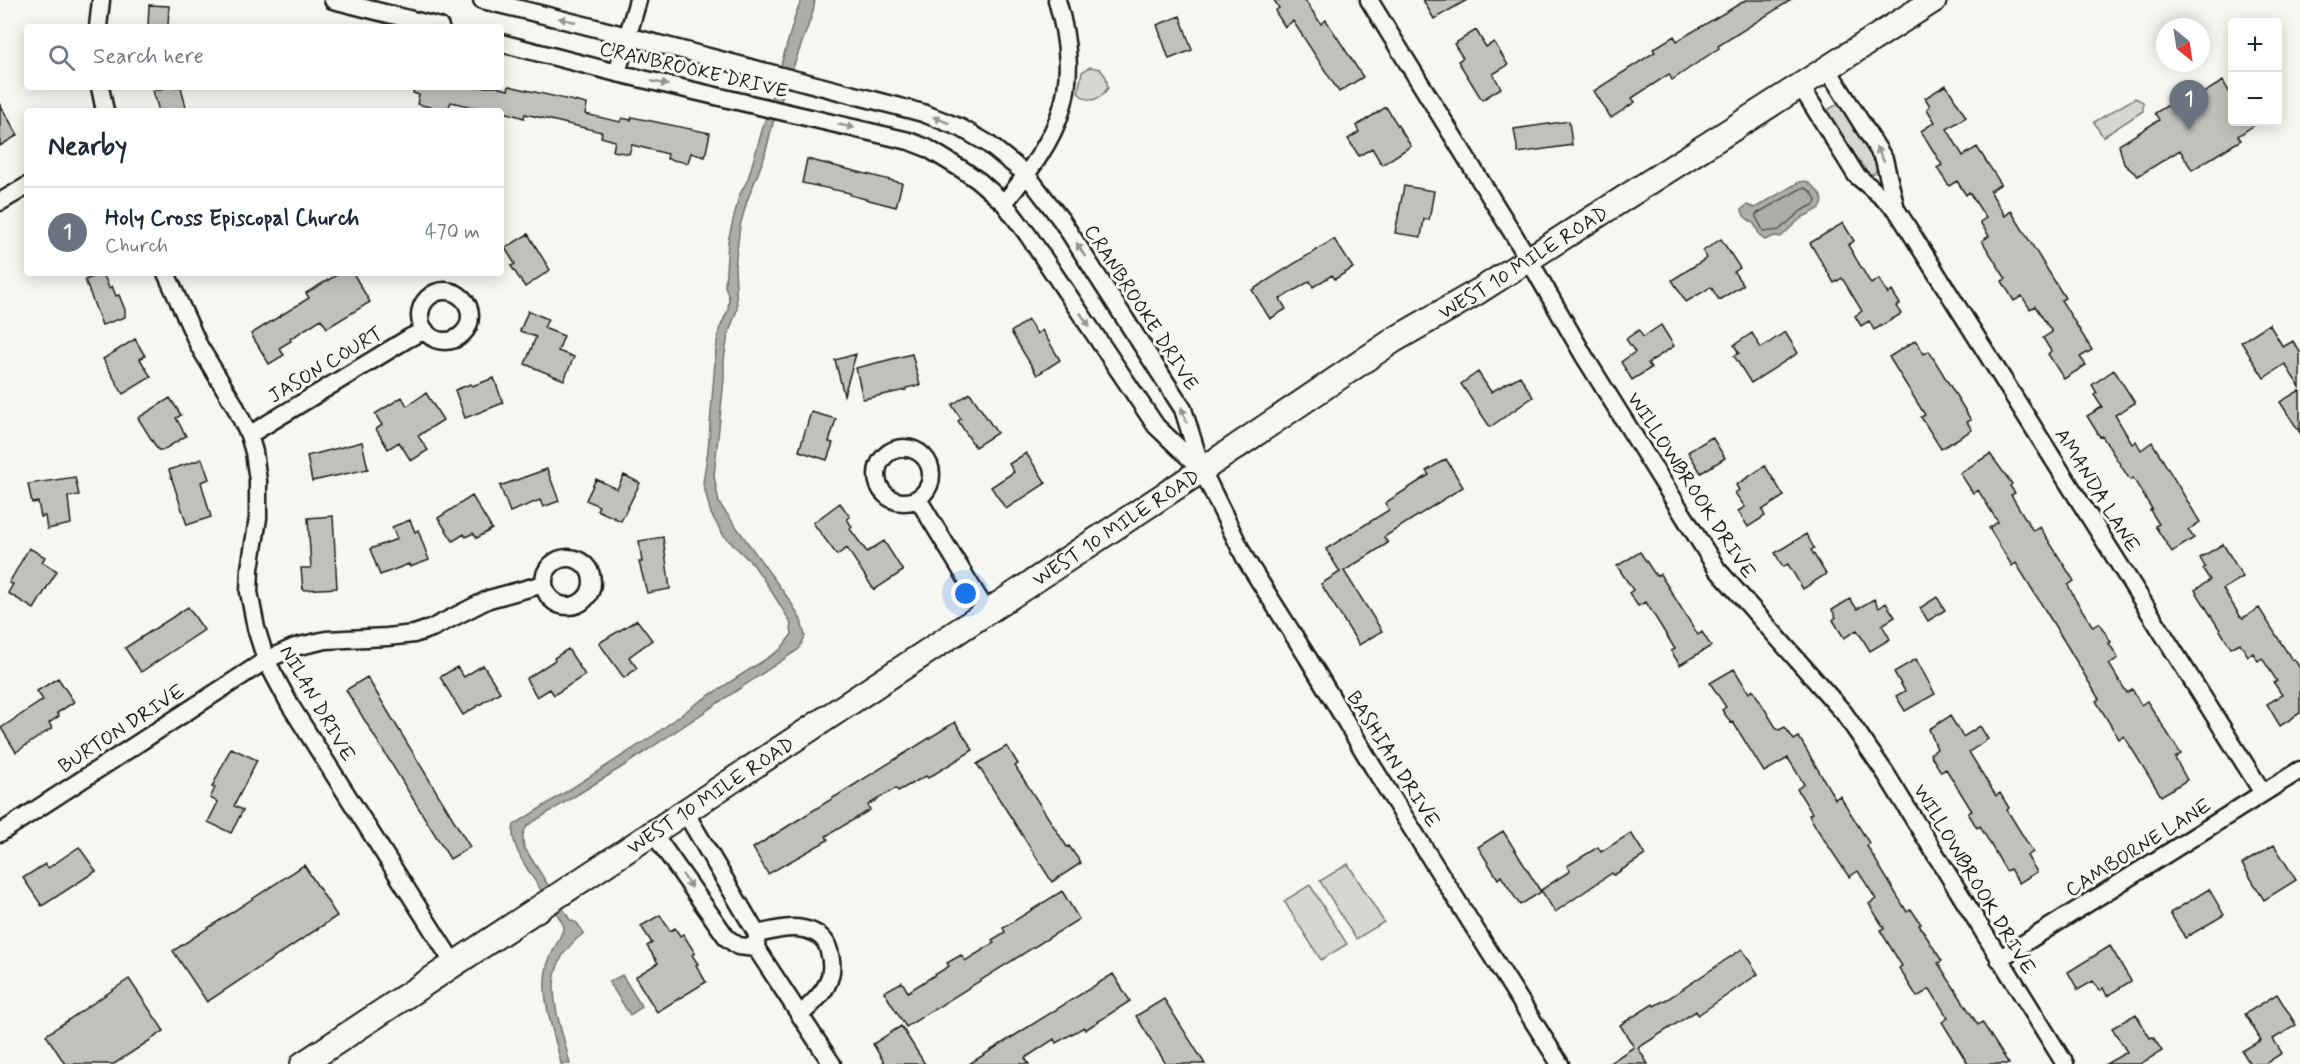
<!DOCTYPE html>
<html lang="en">
<head>
<meta charset="utf-8">
<style>
	body { margin:0; font-family:Mynerve,sans-serif; background:#f2f2f3; color:#1f2937 }
	.controls { position:absolute; right:18px; top:18px; display:grid; overflow:hidden; border-radius:6px; box-shadow:0 3px 15px #0003 }
	.controls button { width:54px; height:54px; display:grid; place-items:center; padding:0; border:0; border-bottom:2px solid #e0e1e3; background:#fff; color:#1f2937; font:30px sans-serif }
	.compass { position:absolute; left:2156px; top:18px; width:54px; height:54px; border-radius:50%; background:#fff; box-shadow:0 3px 15px #0003; rotate:150deg }
	.you { position:absolute; left:966px; top:594px; width:21px; height:21px; margin:-15px; border:4px solid #fff; border-radius:50%; background:#1a73e8; box-shadow:0 0 0 9px #1a73e833 }
	.badge { display:grid; place-items:center; width:39px; height:39px; border-radius:50%; background:#d93025; color:#fff; font-size:20px; font-weight:700 }
	.pin { position:absolute; translate:-50% -50px; filter:drop-shadow(0 2px 3px #0008) }
	.pin::after { content:''; position:absolute; top:32px; width:21px; height:18px; background:inherit; clip-path:polygon(0 0,100% 0,50% 100%) }
	.list { margin:0; padding:0; list-style:none }
	h2 { display:flex; justify-content:space-between; align-items:center; height:78px; margin:0; padding:0 24px; font-size:26px }
	h2 small { font-size:20px; font-weight:400; color:#747a83 }
	.list li { display:grid; grid-template-columns:39px 1fr auto; gap:18px; align-items:center; box-sizing:border-box; height:90px; padding:0 24px; border-top:2px solid #e0e1e3 }
	.list b { display:block; font-size:22px; white-space:nowrap }
	.list p { margin:0; font-size:20px; white-space:nowrap; color:#747a83 }
	.list em { font-size:20px; font-style:normal; color:#747a83 }
	.icon { flex:none; width:33px; height:33px; fill:none; stroke:currentColor; stroke-width:2; stroke-linecap:round; stroke-linejoin:round }
	.map { position:relative; flex:none; width:2300px; height:1064px; overflow:hidden }
	.search { position:absolute; background:#fff; box-shadow:0 3px 15px #0003; left:24px; top:24px; width:480px; height:66px; display:flex; align-items:center; gap:15px; box-sizing:border-box; padding:0 21px; border-radius:6px; color:#747a83; font-size:22px }
	.panel { position:absolute; background:#fff; box-shadow:0 3px 15px #0003; left:24px; top:108px; width:480px; height:168px; border-radius:6px }
	.map>svg:first-child { display:block }
</style>
</head>
<body>
<div class="map">
<svg width="2300" height="1064" viewBox="0 0 2300 1064">
	<rect width="100%" height="100%" fill="#f6f6f2"/>
	<filter id="ink" filterUnits="userSpaceOnUse"><feTurbulence type="fractalNoise" baseFrequency=".0167" numOctaves="2"/><feDisplacementMap in="SourceGraphic" scale="12" xChannelSelector="R" yChannelSelector="G"/><feConvolveMatrix kernelMatrix="1 2 1 2 8 2 1 2 1" color-interpolation-filters="sRGB"/></filter>
	<g filter="url(#ink)">
		<path fill="#d6d6d2" stroke="#797977" stroke-width="1.5" d="M1090 67 1100 69 1106 77 1108 88C1099 101 1090 104 1078 93L1082 72Z
			M2135 98 2143 102V111L2103 137 2094 122Z
			M1838 104 1842 106 1872 154 1877 169 1874 174H1869L1859 161 1829 114V109Z
			M1348 864 1384 922 1356 939 1320 881Z
			M1310 885 1347 944 1321 960 1284 901Z"/>
		<path fill="#acaca9" stroke="#727271" stroke-width="1.5" d="M802 0H815L813 12 773 123 764 158 747 201 740 226 735 266 737 310 728 335 724 360V379L714 476 719 503 790 601 801 620 805 636 799 649 622 767 528 825C522 833 522 837 524 847L570 920 577 923 584 933C534 970 559 1014 570 1064H561C555 1034 539 997 547 966 551 952 560 940 564 927 554 901 505 852 514 825L653 736 694 705 780 650 792 634 790 621 770 589 753 564 724 536 711 514 703 483 708 450 716 349 719 330 728 310 729 298 725 286 728 241 739 196 748 179 796 13Z
			M1806 181C1813 186 1829 198 1820 208 1815 212 1808 214 1803 217 1795 223 1788 230 1781 237L1775 236 1765 240C1757 236 1759 230 1754 224 1748 218 1743 219 1742 209L1747 205 1755 208 1799 182Z
			M622 975 642 1007 630 1015 609 982Z"/>
		<g fill="none" stroke-linecap="round" stroke-linejoin="round">
			<path stroke="#565654" stroke-width="1.5" d="M1802 188C1809 187 1814 195 1816 200L1815 204 1801 211 1779 230 1764 232 1756 217V214Z"/>
		</g>
		<path fill="#c0c0bd" stroke="#1c1c1c" stroke-width="1.5" d="M1274 0H1305L1321 24 1326 20 1363 77 1339 92 1293 21 1285 27 1275 11 1279 8Z
			M1423 0H1467L1434 19Z
			M1746 0H1791L1718 46 1719 48 1672 80 1669 74 1632 98 1635 102 1611 118 1594 91 1655 52 1653 49 1674 36 1677 41Z
			M149 5 169 6 168 27H148Z
			M1180 16 1192 50 1169 59 1157 25Z
			M1476 30 1486 47 1494 42 1508 65 1493 74 1501 88 1482 100 1458 61 1463 58 1454 44Z
			M2223 81 2232 97V122H2259L2238 136 2241 140 2192 170 2180 150 2138 176 2124 164 2119 145 2159 120 2155 113 2188 93 2192 100Z
			M1946 85 1966 117 1947 129 1963 156 1977 147 2001 184 1990 191 2005 216 2011 211 2065 298 2061 300 2092 350 2080 357 2086 365 2064 379 2048 354 2051 351 2043 338 2052 332 2035 306 2030 309 2022 296 2014 301 2002 281 2006 279 1982 241 1989 236 1980 222 1986 218 1969 192 1966 195 1957 181 1949 186 1937 168 1942 165 1921 131 1935 122 1927 109 1930 106 1925 98Z
			M509 86 587 104 585 114 620 122 622 118 631 120 632 117 710 133 705 157 691 153 688 163 667 159 668 154 632 145 629 154 613 151 615 141 601 137 602 132 525 114 524 118 501 111H491L451 102 447 111 417 104 419 95 413 93 414 87H497L508 90Z
			M169 87H181L187 111H159L153 91Z
			M0 105 18 135 0 146Z
			M1386 107 1411 146 1382 165 1372 148 1359 156 1348 139 1359 132 1356 126Z
			M1569 121 1572 145 1518 153 1514 129Z
			M807 159 902 183 896 207 850 195V193L802 183Z
			M1404 186 1434 191 1429 220 1424 219 1421 237 1395 233Z
			M1843 223 1854 241 1848 245 1871 284 1879 279 1888 294 1892 291 1900 304 1896 306 1901 314 1874 330 1869 321 1861 326 1855 316 1862 311 1842 278 1834 283 1810 243Z
			M528 234 550 270 525 287 511 266 515 264 505 248Z
			M1334 239 1353 268 1335 279 1332 275 1313 287 1310 281 1280 299 1286 309 1270 319 1252 290Z
			M1721 239 1740 268 1734 272 1743 285 1719 300 1711 287 1686 302 1672 280 1707 258 1703 251Z
			M103 273 109 288 112 286 116 296 119 295 125 310V317L102 325 85 280Z
			M340 273H353L370 302 327 328 321 319 290 339 291 341 279 348 284 355 269 364 251 334 309 298 306 293Z
			M528 311 548 319 544 328 564 336 558 351 574 357 564 380 525 364 536 337 520 331Z
			M1028 320 1037 334 1042 330 1060 360 1037 375 1011 332Z
			M2269 324 2283 347 2293 341 2300 352V388L2285 364 2264 378 2241 342Z
			M1661 325 1674 346 1648 363 1651 368 1632 380 1621 362 1635 352 1626 339 1639 330 1643 337Z
			M1785 332 1798 353 1751 383 1734 356 1739 353 1734 345 1752 333 1761 348Z
			M135 339 145 356 140 359 151 377 123 394 103 359Z
			M1916 340 1924 354 1929 351 1971 420 1967 422 1972 430 1941 449 1921 417 1925 415 1889 357Z
			M856 354 844 395 835 360Z
			M912 354 920 385 906 388V390L863 399 856 368Z
			M2114 370 2135 403 2115 415 2132 444 2136 441 2141 450 2152 442 2200 522 2188 530 2194 538 2172 552 2155 526 2159 524 2150 510 2152 509 2133 478 2130 480 2102 436 2100 437 2087 416 2102 407 2094 395 2097 393 2092 385Z
			M1478 372 1491 392 1520 376 1533 397 1490 427 1461 384Z
			M494 378 503 403 465 418 455 390 471 384 472 386Z
			M2300 390V433L2280 402Z
			M426 393 443 420 418 436 428 450 411 461 399 442 388 449 376 429 382 425 375 414 402 397 407 406Z
			M970 393 997 433 975 447 958 421 961 419 952 405Z
			M170 398 181 415 176 418 186 436 163 450H158L138 418Z
			M811 412 836 419 829 442 833 443 827 460 799 451Z
			M1712 437 1725 458 1701 473 1688 452Z
			M362 442 368 469 312 481 307 456Z
			M1026 453 1046 483 1006 509 991 487 1014 472 1009 464Z
			M1990 454 2012 484 2010 486 2015 493 2011 495 2033 531 2040 527 2074 581 2068 585 2075 599 2093 627 2099 623 2111 642 2109 643 2118 658 2109 664 2127 693 2132 689 2141 705 2147 701 2181 754 2175 758 2187 780 2161 796 2124 736 2119 739 2096 701 2099 699 2066 644 2016 563 2012 566 1989 528 1998 522 1978 490 1973 493 1960 473Z
			M202 459 209 479 201 482 211 517 187 525 169 470Z
			M1446 459 1463 487 1384 537 1388 543 1344 571 1382 631 1359 645 1321 584 1340 572 1326 549 1389 510 1385 503 1429 475 1426 471Z
			M1765 466 1784 496 1762 510 1765 516 1748 527 1738 511 1745 507 1735 493 1739 490 1736 485Z
			M547 469 559 501 543 507 540 500 510 512 500 486Z
			M624 475 640 483 621 521 597 510 599 506 586 500 596 479 617 489Z
			M75 477 79 495 68 497 71 524 47 529 45 516 41 517 38 502 32 503 28 484Z
			M472 496 492 529 477 538 473 533 466 537 464 534 453 541 438 518Z
			M840 503 850 517 847 519 852 527 850 529 867 552 884 541 903 571 874 590 847 548 837 555 813 523Z
			M333 516 337 588 303 590 301 568H311L308 518Z
			M410 520 415 532 418 530 429 560 410 567 409 564 380 575 370 549 397 539 392 527Z
			M1806 534 1814 548 1811 550 1826 574 1803 589 1788 564 1783 567 1775 553Z
			M663 537 670 589 647 593 639 562H642L639 541Z
			M2223 544 2243 577 2223 589 2240 616 2243 618 2259 608 2292 660 2294 659 2300 668V713L2280 726 2267 704 2282 695 2274 683 2277 681 2262 658 2258 661 2253 653 2248 656 2240 643 2231 648 2195 590 2210 580 2203 569 2205 567 2200 558Z
			M29 548 45 557 42 562 57 571 34 609 8 593 13 584 9 583Z
			M1640 552 1656 576 1660 574 1698 635 1702 632 1711 646 1680 665 1671 651 1675 649 1646 602 1638 606 1629 593 1633 590 1617 566Z
			M1937 597 1945 610 1928 621 1920 608Z
			M1850 599 1857 609 1874 599 1879 608 1886 603 1895 617 1882 625 1890 639 1870 651 1857 630 1844 638 1833 620 1836 617 1832 610Z
			M188 607 204 630 141 672 125 648Z
			M637 620 652 640 629 657 637 668 624 678 599 643Z
			M568 649 585 675 554 695 550 689 537 697 526 679 555 660 554 658Z
			M1916 659 1935 694 1905 711 1896 696 1905 691 1894 672Z
			M483 665 500 692 463 715 440 677 457 667 464 677Z
			M1734 669 1749 693 1753 690 1775 726 1779 730 1785 727 1794 740 1799 737 1835 799 1840 796 1869 843 1867 846 1907 912 1911 909 1921 924 1919 925 1942 961 1938 963 1978 1025 1982 1022 2009 1064H1968L1942 1022 1948 1018 1930 989 1917 997 1899 968 1902 966 1880 930 1884 928 1869 904 1876 899 1858 871 1849 877 1817 829 1809 815 1812 813 1797 789 1804 784 1788 758 1764 772 1733 722 1731 723 1722 710 1726 707 1710 683Z
			M367 677 470 847 450 859 346 690Z
			M58 678 74 702 57 713 59 716 49 723 52 728 16 752 1 728 43 700 37 691Z
			M1950 716 1963 737 1980 726 1988 739 1969 752 1996 796 2000 793 2009 808 2007 810 2033 852 2027 856 2037 872 2019 883 2010 869 2006 871 1980 826 1977 828 1968 813 1972 811 1946 769 1941 772 1930 754 1937 749 1929 729Z
			M955 722 973 750 928 778 926 776 898 791 896 788 868 805 870 810 826 836 828 840 768 874 753 848Z
			M1007 746 1018 764 1015 766 1067 847 1069 846 1081 863 1052 882 977 764Z
			M231 748 257 760 234 806 243 810 231 833 208 822 218 802 210 798 215 788 212 787Z
			M1503 831 1541 892 1520 905 1501 876 1498 879 1478 847Z
			M1631 833 1645 855 1614 875 1612 873 1555 912 1541 890 1570 871 1567 866 1598 847 1601 852Z
			M2274 845 2296 880 2264 900 2242 864Z
			M79 847 96 871 42 906 23 878 45 864 48 868Z
			M304 865 337 916 207 1002 173 951Z
			M2209 889 2224 915 2185 938 2170 913Z
			M1062 891 1079 919 906 1027 884 992 902 982 908 992 949 966 947 963 961 955 965 961 994 943 992 940 1005 932 1003 928Z
			M660 915 670 931 675 928 680 936 683 934 695 953 692 955 698 964 696 965 706 982 657 1012 635 977 658 963 647 946 652 943 641 926Z
			M2110 946 2131 981 2107 996 2103 988 2099 991 2093 981 2078 990 2068 972Z
			M1742 949 1758 974 1698 1015 1696 1011 1638 1048 1648 1064H1608L1634 1047 1620 1025 1653 1004 1654 1006 1669 998Z
			M1113 974 1130 1001 1085 1030 1084 1027 1056 1043 1054 1039 1025 1058 1029 1064H969Z
			M129 979 164 1031 114 1064H65L46 1035Z
			M2277 994 2296 1025 2273 1039 2282 1053 2265 1064H2250L2242 1051 2261 1040 2245 1014Z
			M1164 999 1205 1064H1166L1136 1016Z
			M2136 1014 2150 1038 2153 1037 2162 1051 2140 1064H2106L2127 1052 2112 1028Z
			M901 1026 925 1064H885L873 1044Z"/>
		<g fill="none" stroke-linecap="round" stroke-linejoin="round">
			<g stroke="#1c1c1c" stroke-width="21">
				<path id="minor" d="M333 0 440 27
					M482 0C629 35 776 75 923 113L961 128 987 143 1027 175 1062 221 1183 409 1202 470 1246 560 1308 658 1373 767 1560 1064
					M1369 0 1528 258 1584 356 1717 569 1844 713 1886 774 2065 1064
					M98 27 101 0
					M501 43 617 73 909 141 927 148 963 170 979 181 1004 203 1028 235 1156 426 1201 469
					M1827 68 1884 159 1896 209
					M617 73 638 0
					M1800 85 1856 175 1896 209 2263 793
					M100 87 105 111
					M0 202 27 186
					M1004 203C1061 133 1083 91 1057 0
					M166 273 199 346 234 404 249 435 254 452 258 481V518L250 569 249 592 256 628 266 660 290 705 454 964
					M420 316a25 25 0 1 1 50 0a25 25 0 1 1-50 0Z
					M249 435 409 338 425 330
					M877 475a27 27 0 1 1 54 0a27 27 0 1 1-54 0Z
					M918 499 987 612
					M544 582a24 24 0 1 1 48 0a24 24 0 1 1-48 0Z
					M685 812 757 934 756 948 832 1064
					M0 833 266 660 295 647 326 640 387 637 414 634 432 628 489 599 544 584
					M653 833 727 938 738 946 756 948
					M757 934C772 931 788 926 803 929 814 931 825 937 828 948 839 979 822 995 800 1015
					M1999 959 2300 770"/>
			</g>
			<g stroke="#1c1c1c" stroke-width="28">
				<g id="secondary">
					<path id="s1" d="M303 1064 1202 470 1394 340 1479 291 1934 0"/>
				</g>
			</g>
			<use href="#minor" stroke="#f6f6f2" stroke-width="16"/>
			<use href="#secondary" stroke="#f6f6f2" stroke-width="24"/>
		</g>
		<defs><path id="oneway-solid" d="M-6-.8H1V-3.2L6.5 0L1 3.2V.8H-6Z" transform="scale(1.5)"/></defs>
		<g fill="#949492">
			<use href="#oneway-solid" transform="translate(567 20) rotate(-167)"/>
			<use href="#oneway-solid" transform="translate(660 83) rotate(13)"/>
			<use href="#oneway-solid" transform="translate(941 120) rotate(-158)"/>
			<use href="#oneway-solid" transform="translate(846 126) rotate(13)"/>
			<use href="#oneway-solid" transform="translate(1880 154) rotate(-119)"/>
			<use href="#oneway-solid" transform="translate(1081 250) rotate(-123)"/>
			<use href="#oneway-solid" transform="translate(1085 320) rotate(56)"/>
			<use href="#oneway-solid" transform="translate(1184 415) rotate(-110)"/>
			<use href="#oneway-solid" transform="translate(687 881) rotate(55)"/>
		</g>
	</g>
	<g text-anchor="middle" stroke-width="6" stroke-linejoin="round" paint-order="stroke">
		<g font-size="20" fill="#1c1c1c" stroke="#f6f6f2">
			<text transform="translate(694 69) rotate(13)" y="7">CRANBROOKE DRIVE</text>
			<text dy="7" stroke="none"><textPath href="#s1" startOffset="1460">WEST 10 MILE ROAD</textPath></text>
			<text transform="translate(1142 307) rotate(57)" y="7">CRANBROOKE DRIVE</text>
			<text transform="translate(325 364) rotate(-31)" y="7">JASON COURT</text>
			<text transform="translate(1692 485) rotate(57)" y="7">WILLOWBROOK DRIVE</text>
			<text transform="translate(2098 490) rotate(58)" y="7">AMANDA LANE</text>
			<text dy="7" stroke="none"><textPath href="#s1" startOffset="974">WEST 10 MILE ROAD</textPath></text>
			<text transform="translate(318 703) rotate(60)" y="7">NILAN DRIVE</text>
			<text transform="translate(121 728) rotate(-33)" y="7">BURTON DRIVE</text>
			<text transform="translate(1394 759) rotate(58)" y="7">BASHIAN DRIVE</text>
			<text dy="7" stroke="none"><textPath href="#s1" startOffset="488">WEST 10 MILE ROAD</textPath></text>
			<text transform="translate(2138 847) rotate(-32)" y="7">CAMBORNE LANE</text>
			<text transform="translate(1975 879) rotate(59)" y="7">WILLOWBROOK DRIVE</text>
		</g>
	</g>
</svg>
<div class="controls">
<button>+</button>
<button>−</button>
</div>
<svg class="compass" viewBox="-18 -18 36 36"><path d="M0-13l5 13h-10z" fill="#e53935"/><path d="M0 13l5-13h-10z" fill="#747a83"/></svg>
<div class="you"></div>
<div class="pin badge" style="left:2189px;top:130px;background:#6b7280">1</div>
<div class="search"><svg class="icon" aria-label="search" viewBox="0 0 24 24"><circle cx="10" cy="10" r="6"/><path d="M15 15l6 6"/></svg>Search here</div>
<section class="panel">
<h2>Nearby<small></small></h2>
<ul class="list">
<li><span class="badge" style="background:#6b7280">1</span><div><b>Holy Cross Episcopal Church</b><p>Church</p></div><em>470 m</em></li>
</ul>
</section>
</div>
</body>
</html>
